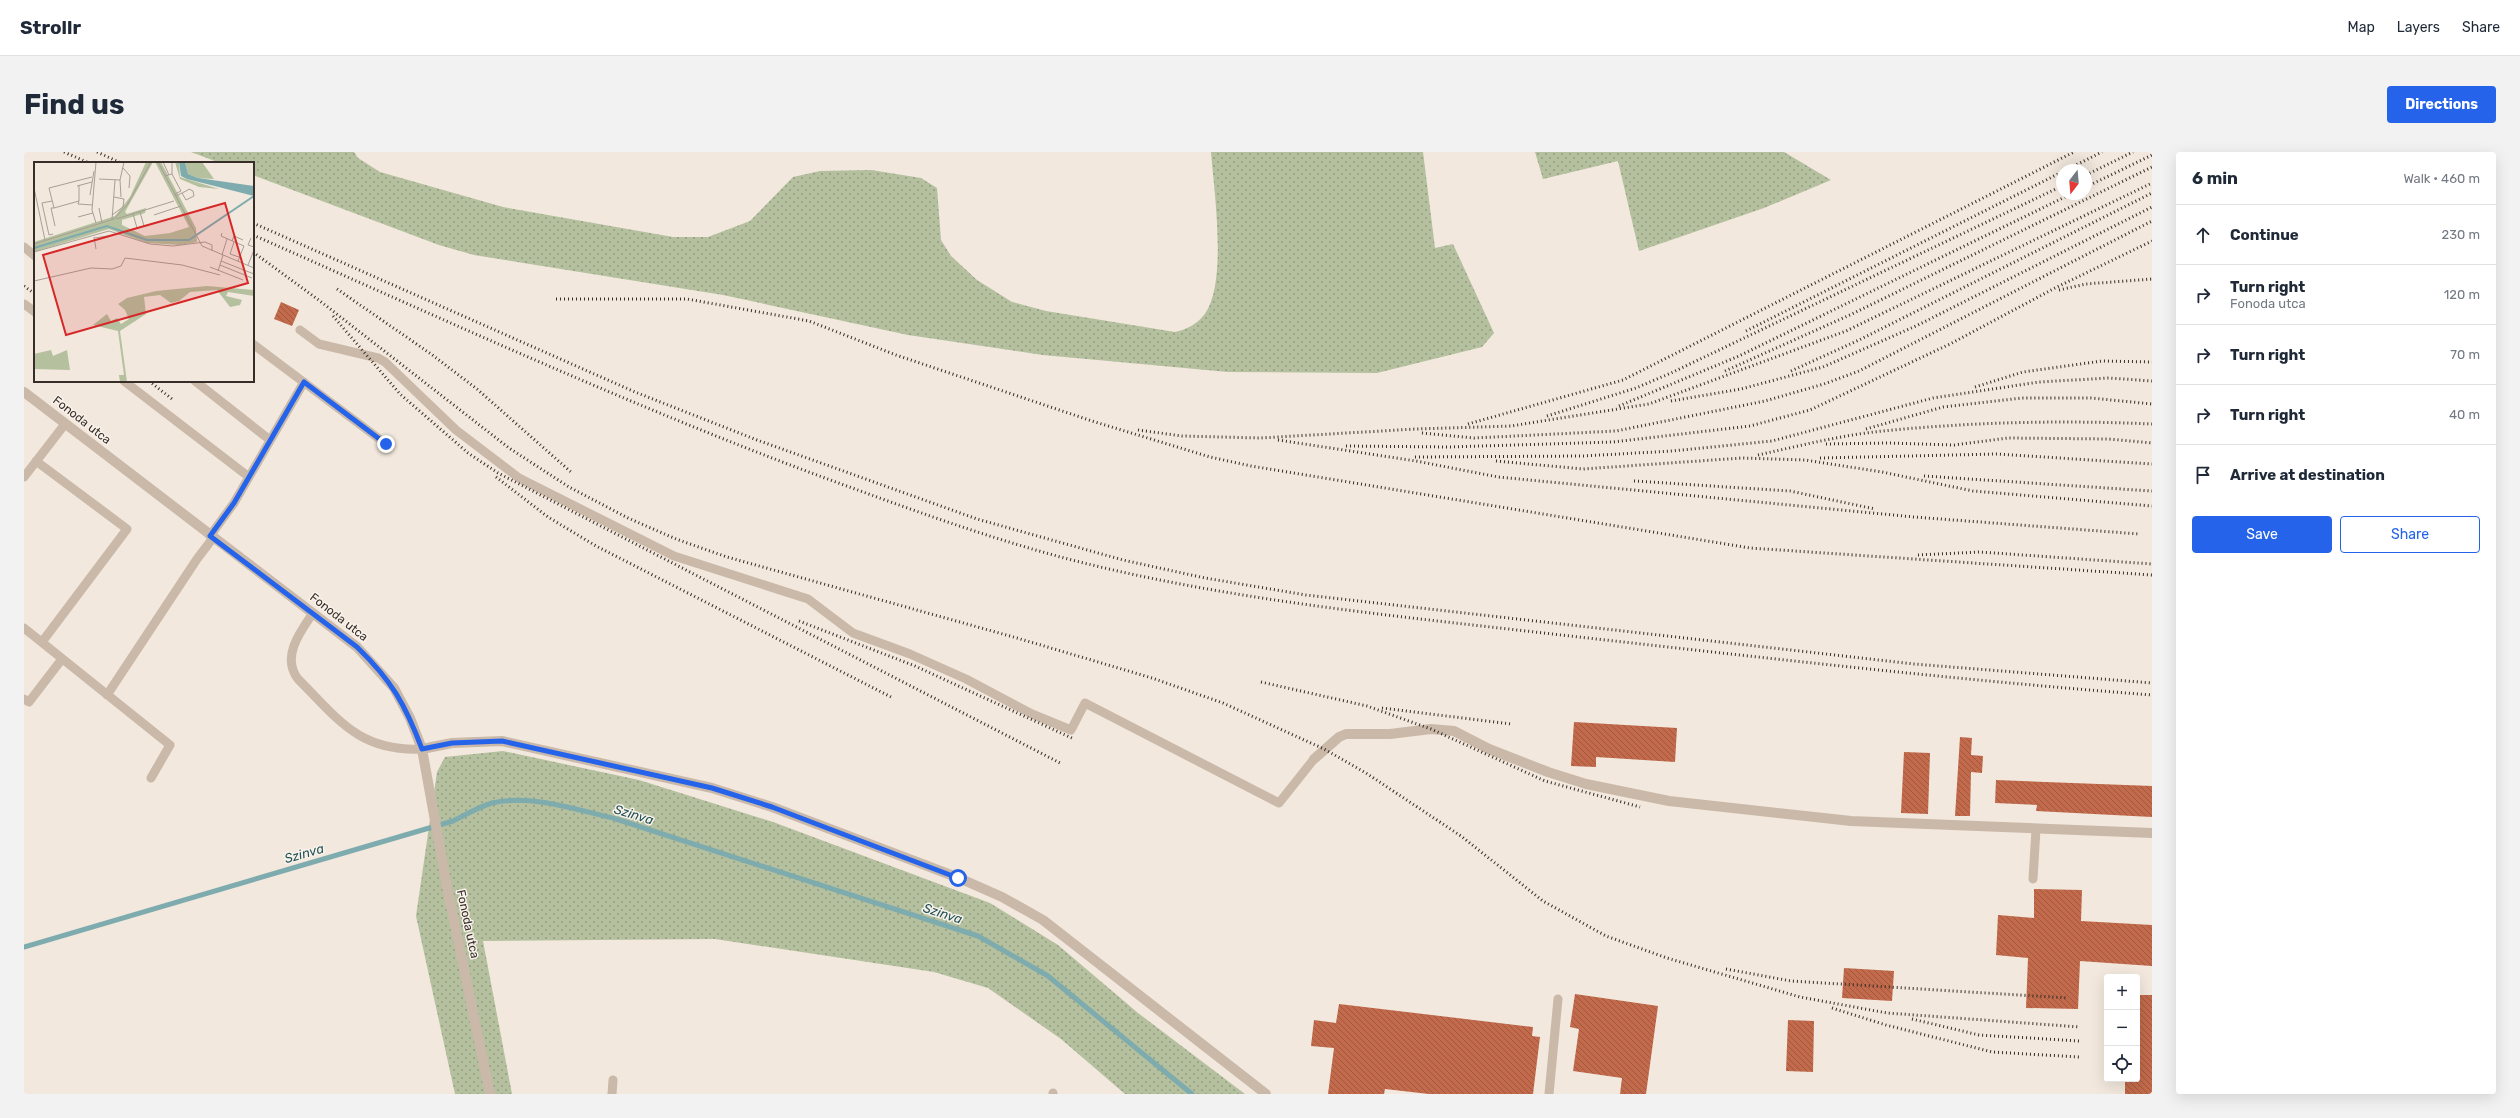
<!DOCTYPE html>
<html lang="en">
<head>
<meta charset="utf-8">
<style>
	body { margin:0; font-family:Rubik,sans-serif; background:#f2f2f3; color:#1f2937 }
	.controls { position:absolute; right:12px; bottom:12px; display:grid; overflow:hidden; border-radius:4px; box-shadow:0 4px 16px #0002 }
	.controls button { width:36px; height:36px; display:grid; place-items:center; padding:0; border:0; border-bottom:1px solid #e0e1e3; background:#fff; color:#1f2937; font:20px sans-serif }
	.compass { position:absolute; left:2032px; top:12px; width:36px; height:36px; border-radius:50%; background:#fff; box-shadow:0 4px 16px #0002; rotate:196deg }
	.stop { position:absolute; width:12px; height:12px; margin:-9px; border:3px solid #2563eb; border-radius:50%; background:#fff }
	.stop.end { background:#2563eb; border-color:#fff; box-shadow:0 1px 4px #0008 }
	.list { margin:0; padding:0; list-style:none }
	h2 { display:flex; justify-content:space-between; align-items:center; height:52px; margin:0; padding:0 16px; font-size:17px }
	h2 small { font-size:13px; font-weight:400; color:#747a83 }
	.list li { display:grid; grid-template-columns:26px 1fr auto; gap:12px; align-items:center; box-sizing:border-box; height:60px; padding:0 16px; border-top:1px solid #e0e1e3 }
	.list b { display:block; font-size:15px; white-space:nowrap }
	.list p { margin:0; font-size:13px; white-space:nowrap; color:#747a83 }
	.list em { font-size:13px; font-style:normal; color:#747a83 }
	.actions { display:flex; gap:8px; padding:12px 16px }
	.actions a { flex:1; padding:9px 0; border:1px solid #2563eb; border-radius:4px; text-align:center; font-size:14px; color:#2563eb }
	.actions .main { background:#2563eb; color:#fff }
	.icon { flex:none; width:22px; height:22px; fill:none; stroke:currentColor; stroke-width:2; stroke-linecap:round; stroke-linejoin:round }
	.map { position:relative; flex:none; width:2128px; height:942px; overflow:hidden; border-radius:4px }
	header { display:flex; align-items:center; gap:24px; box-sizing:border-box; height:56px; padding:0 20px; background:#fff; border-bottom:1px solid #e0e1e3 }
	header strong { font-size:19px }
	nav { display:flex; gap:22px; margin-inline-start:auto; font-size:14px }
	.intro { display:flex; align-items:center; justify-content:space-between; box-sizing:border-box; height:96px; padding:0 24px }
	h1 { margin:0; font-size:28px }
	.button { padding:10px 18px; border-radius:4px; background:#2563eb; color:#fff; font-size:14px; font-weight:700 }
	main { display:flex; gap:24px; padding:0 24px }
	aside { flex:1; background:#fff; border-radius:4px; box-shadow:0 4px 16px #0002 }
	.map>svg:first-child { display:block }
</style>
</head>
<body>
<header>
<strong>Strollr</strong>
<nav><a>Map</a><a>Layers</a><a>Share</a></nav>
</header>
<div class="intro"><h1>Find us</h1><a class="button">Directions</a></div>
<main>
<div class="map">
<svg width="2128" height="942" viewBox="0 0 2128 942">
	<defs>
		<pattern id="grass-dots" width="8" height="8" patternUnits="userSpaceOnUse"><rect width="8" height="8" fill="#b4c09e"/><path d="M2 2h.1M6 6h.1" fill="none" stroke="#939c81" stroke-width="1.8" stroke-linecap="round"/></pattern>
		<pattern id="building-back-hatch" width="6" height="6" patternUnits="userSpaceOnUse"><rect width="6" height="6" fill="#c26a4b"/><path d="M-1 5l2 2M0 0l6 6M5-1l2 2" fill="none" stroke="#9e583e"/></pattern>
	</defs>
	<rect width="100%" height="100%" fill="#f2e8dd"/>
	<path fill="url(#grass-dots)" d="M167 0H330L334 6 356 20 479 55 649 85H684L726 69 769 25 796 19 847 18 897 26 913 36 917 88 927 104 953 128 988 150 1022 159 1151 180C1162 178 1173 172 1180 163 1204 133 1190 38 1187 0H1399L1411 96 1429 92 1470 181 1458 195 1353 221 1204 220 1019 203 884 183 699 143 450 103 415 93 229 23V11H196Z
		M1511 0H1760L1807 28 1740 56 1615 99 1594 9 1519 27Z
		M479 599 615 628 749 670 966 751 1034 793 1114 861 1221 942H1101L1037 887 964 836 910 820 691 787 459 789 488 942H431L392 764 413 620 421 605Z"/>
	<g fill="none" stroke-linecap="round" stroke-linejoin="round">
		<path stroke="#7dabae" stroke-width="5" d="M0 795 429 669C442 663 454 655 468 651 508 642 553 658 592 667L954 784 1024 824 1168 942"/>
	</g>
	<path fill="url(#building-back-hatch)" d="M257 150 275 158 268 174 250 167Z
		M1550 570 1653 576 1651 610 1572 605V615L1547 614Z
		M1936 585 1948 586 1947 603 1959 604 1958 621 1947 620 1946 664H1931Z
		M1880 600 1906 601 1904 662 1877 661Z
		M1972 628 2128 634V665L2012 659 2013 653 1971 651Z
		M2010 737 2058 738 2057 769 2128 773V814L2056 809 2054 857 2002 856 2004 806 1972 803 1974 763 2010 766Z
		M1820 816 1870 819 1868 849 1818 846Z
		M1551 842 1634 854 1622 942H1596L1598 926 1549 919 1555 877 1546 875Z
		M2113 843H2128V942H2101V927H2113Z
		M1315 852 1509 875 1508 884 1516 885 1509 942H1405L1361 937 1360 942H1304L1310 896 1287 894 1290 868 1312 871Z
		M1764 868 1790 869 1789 920 1762 919Z"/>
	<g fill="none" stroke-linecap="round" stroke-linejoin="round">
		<path stroke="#cab9a9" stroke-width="9" d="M0 95 11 104
			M0 152 11 160
			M276 178 295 192 354 206 361 210 432 278 495 326 650 404 784 447 829 481 886 502 942 527 1008 562 1047 578 1061 551 1255 651 1290 607
			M229 192 362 292
			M100 229 225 325
			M171 229 246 288
			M12 309 103 377 18 490
			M0 325 41 272
			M186 384 210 351 280 230
			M289 461C276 480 257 505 274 527 314 567 335 600 398 597
			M0 476 146 593 127 626
			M83 543 173 407 189 386
			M0 547 5 550 38 507
			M2009 727 2012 677
			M1029 941V942
			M588 942 589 928
			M1525 942 1534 847"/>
		<path stroke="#cab9a9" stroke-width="10" d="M0 240 333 495 370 536 386 566 398 597 423 735 466 942
			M398 597 428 591 478 589 688 636 748 655 935 726 978 745 1019 768 1242 942
			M1290 607 1315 585 1322 582H1366L1407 577 1430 579 1465 597 1524 620 1562 632 1645 649 1827 669 2128 681"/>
		<path stroke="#372e29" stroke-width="3" stroke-dasharray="1 3" stroke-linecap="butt" d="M40 0 65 11
			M73 0 97 11
			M2042 18 2078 0
			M2062 23 2109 0
			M2062 35 2128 3
			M229 71 611 240 733 288 953 367 1099 408 1181 426 1282 443 1890 512 2128 531
			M229 83C428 171 626 263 831 337 902 363 975 389 1048 408 1208 449 1373 464 1537 483 1734 505 1930 528 2128 543
			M229 100 296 149 485 296 545 335 604 366 652 387 703 405 993 486 1128 526 1199 551 1300 597 1342 621 1437 684 1519 749 1582 784 1643 806 1776 845 1863 861 2056 875
			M0 134 11 142
			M313 137 407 202 453 237 547 320
			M2035 138 2062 132 2128 127
			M532 147H663L785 169 872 203 1068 269 1186 305 1227 314 1726 396 2128 423
			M309 164 376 242 444 301 474 321 1038 612
			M1722 179 2038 20
			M1701 219 1828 162 2128 15
			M1767 219 1835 188 2128 41
			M125 229 148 247
			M1951 235 1999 220 2078 209 2128 210
			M1647 249 1717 237 1799 215 1892 174 2128 55
			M1595 254 1715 204 2047 42
			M1523 264 1612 236 1647 221 2038 34
			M1444 272 1599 228 2050 0
			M1842 277 1919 255 1998 246H2067L2128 252
			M1114 278 1158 284 1236 286 1392 277 1487 274 1625 252 1822 179 2128 31
			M1398 281 1450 286 1592 279 1741 249 1800 232 1835 219 2128 69
			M1254 288 1392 309 1474 325 1890 365 2115 382
			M1802 292 1863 291 1930 293 1984 286 2085 287 2128 291
			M1322 294 1425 295 1589 290 1726 274 1786 258 1926 192 2031 136 2128 89
			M1734 303C1775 294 1817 283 1859 279 1948 270 2038 268 2128 272
			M1391 305 1559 304 1648 299 1748 289 1909 246 2015 230 2085 226 2128 229
			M1796 306 1973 302 2128 312
			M1472 309 1559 317 1718 306 1781 308 1858 320 1949 339 2128 354
			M1900 324 2128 339
			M472 325 524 365 572 394 869 546
			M1610 329 1766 339 1851 357
			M1894 403 1956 400 2128 412
			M775 469 891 514 1050 587
			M1237 530 1343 554 1407 577 1521 629 1616 655
			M1358 556 1487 572
			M1702 817 1767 829 2044 846
			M1808 856 1862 873 1968 900 2055 905
			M1888 867 1955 883 2056 889"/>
	</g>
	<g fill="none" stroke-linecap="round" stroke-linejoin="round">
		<path stroke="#2563eb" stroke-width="5" d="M362 292 280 230 210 351 186 384 333 495C368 529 381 552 398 597L428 591 478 589 688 636 748 655 934 726"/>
	</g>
	<g text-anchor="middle" stroke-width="3" stroke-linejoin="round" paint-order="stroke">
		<g font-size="12" fill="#372e29" stroke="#f9f2ea">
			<text transform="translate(58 268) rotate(38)" y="4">Fonoda utca</text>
			<text transform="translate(315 465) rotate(38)" y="4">Fonoda utca</text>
			<text transform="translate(444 772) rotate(78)" y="4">Fonoda utca</text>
		</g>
		<g font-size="13" font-style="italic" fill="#205357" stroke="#f9f2ea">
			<text transform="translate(610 662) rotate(17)" y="5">Szinva</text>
			<text transform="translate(280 701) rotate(-16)" y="5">Szinva</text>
			<text transform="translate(919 761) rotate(18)" y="5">Szinva</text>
		</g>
	</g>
	<g transform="translate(10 10)">
		<rect width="220" height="220" fill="#f2e8dd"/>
		<path d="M112 0H119L91 50 93 52 112 46 111 51 88 58V63L111 74 136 71 155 65 121 0H127L162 66 163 80 146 83 113 81 75 67 0 90V80L81 54 96 35ZM173 124 220 128V134L194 130 192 134 208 138 206 143 196 145 183 128 156 130 145 139 137 141 126 133 110 135 112 152 86 169 93 220H86L85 213H90L84 169 59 163 73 152 77 159 83 156 87 162 95 157 91 148 84 142 93 136 122 129Z" fill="#b4c09e"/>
		<path d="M141 0H145L146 15 185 27 165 25 146 17ZM151 0H168L180 17 164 16 154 12Z" fill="#b4c09e"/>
		<path d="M17 188 19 194 33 188 36 208 0 207V192Z" fill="#b4c09e"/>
		<path d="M145 0H151L154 12 164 16 220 24V34L153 17 147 14Z" fill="#7dabae"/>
		<path fill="none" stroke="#7dabae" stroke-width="2" d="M0 86 73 64 113 78H155L220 34"/>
		<path fill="none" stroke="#a79e95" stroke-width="1" d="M124 0 168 84 220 106M129 0 135 13M89 6 96 14 95 26M138 12 147 29 141 32M131 14 138 12V0M65 17 86 18 90 0M86 18 87 35M45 23V39L20 46 15 26 58 15M43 24 58 20M0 26 11 78M56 33 60 9M142 34 154 28 155 27 159 29 160 34 152 38 148 31M18 39 8 41 15 73 19 72M45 39 44 42 59 43M20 46H17L21 64M65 46 68 61M106 50 110 64M99 52 103 66M78 53 89 45 90 37 80 35M120 53 147 44M44 55 59 51M82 57 140 39M78 58 81 18M62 61 58 48 62 0M188 71 187 74 210 84 204 99M60 75 62 87M60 76 74 74M217 76 214 83 220 85M198 79 200 74 209 78M200 80 196 92 205 95M0 82 80 57 93 43 117 0M0 90 75 69 116 82 139 84 171 80 178 83V89M188 93 193 77M187 99 220 112M186 103 218 116M214 103 220 88M176 105 209 118M184 109 189 93M0 119 57 106 78 107 87 104 91 96 148 103 186 113"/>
		<path fill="#d62828" fill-opacity="0.15" stroke="#d62828" stroke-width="2" d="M191 41 214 121 32 173 9 93Z"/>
		<rect width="220" height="220" fill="none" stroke="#372e29" stroke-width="2"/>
	</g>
</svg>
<div class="controls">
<button>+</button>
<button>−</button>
<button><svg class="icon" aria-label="locate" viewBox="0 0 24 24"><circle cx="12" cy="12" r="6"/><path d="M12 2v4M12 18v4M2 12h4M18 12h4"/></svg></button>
</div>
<svg class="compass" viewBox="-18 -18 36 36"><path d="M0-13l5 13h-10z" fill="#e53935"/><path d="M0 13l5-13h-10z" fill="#747a83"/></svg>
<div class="stop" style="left:934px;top:726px"></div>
<div class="stop end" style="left:362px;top:292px"></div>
</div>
<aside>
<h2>6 min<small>Walk · 460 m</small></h2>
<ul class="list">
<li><svg class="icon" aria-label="ahead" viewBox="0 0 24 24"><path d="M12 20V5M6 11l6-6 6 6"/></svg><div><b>Continue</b></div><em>230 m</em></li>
<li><svg class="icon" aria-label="right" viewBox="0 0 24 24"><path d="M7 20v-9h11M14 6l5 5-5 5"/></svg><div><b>Turn right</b><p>Fonoda utca</p></div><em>120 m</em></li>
<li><svg class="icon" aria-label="right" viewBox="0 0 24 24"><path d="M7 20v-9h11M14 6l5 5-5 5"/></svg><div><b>Turn right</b></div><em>70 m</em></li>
<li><svg class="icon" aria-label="right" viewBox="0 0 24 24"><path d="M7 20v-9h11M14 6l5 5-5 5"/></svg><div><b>Turn right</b></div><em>40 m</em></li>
<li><svg class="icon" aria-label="arrive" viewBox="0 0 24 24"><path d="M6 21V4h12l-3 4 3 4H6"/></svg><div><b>Arrive at destination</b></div></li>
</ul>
<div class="actions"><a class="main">Save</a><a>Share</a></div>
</aside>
</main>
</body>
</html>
